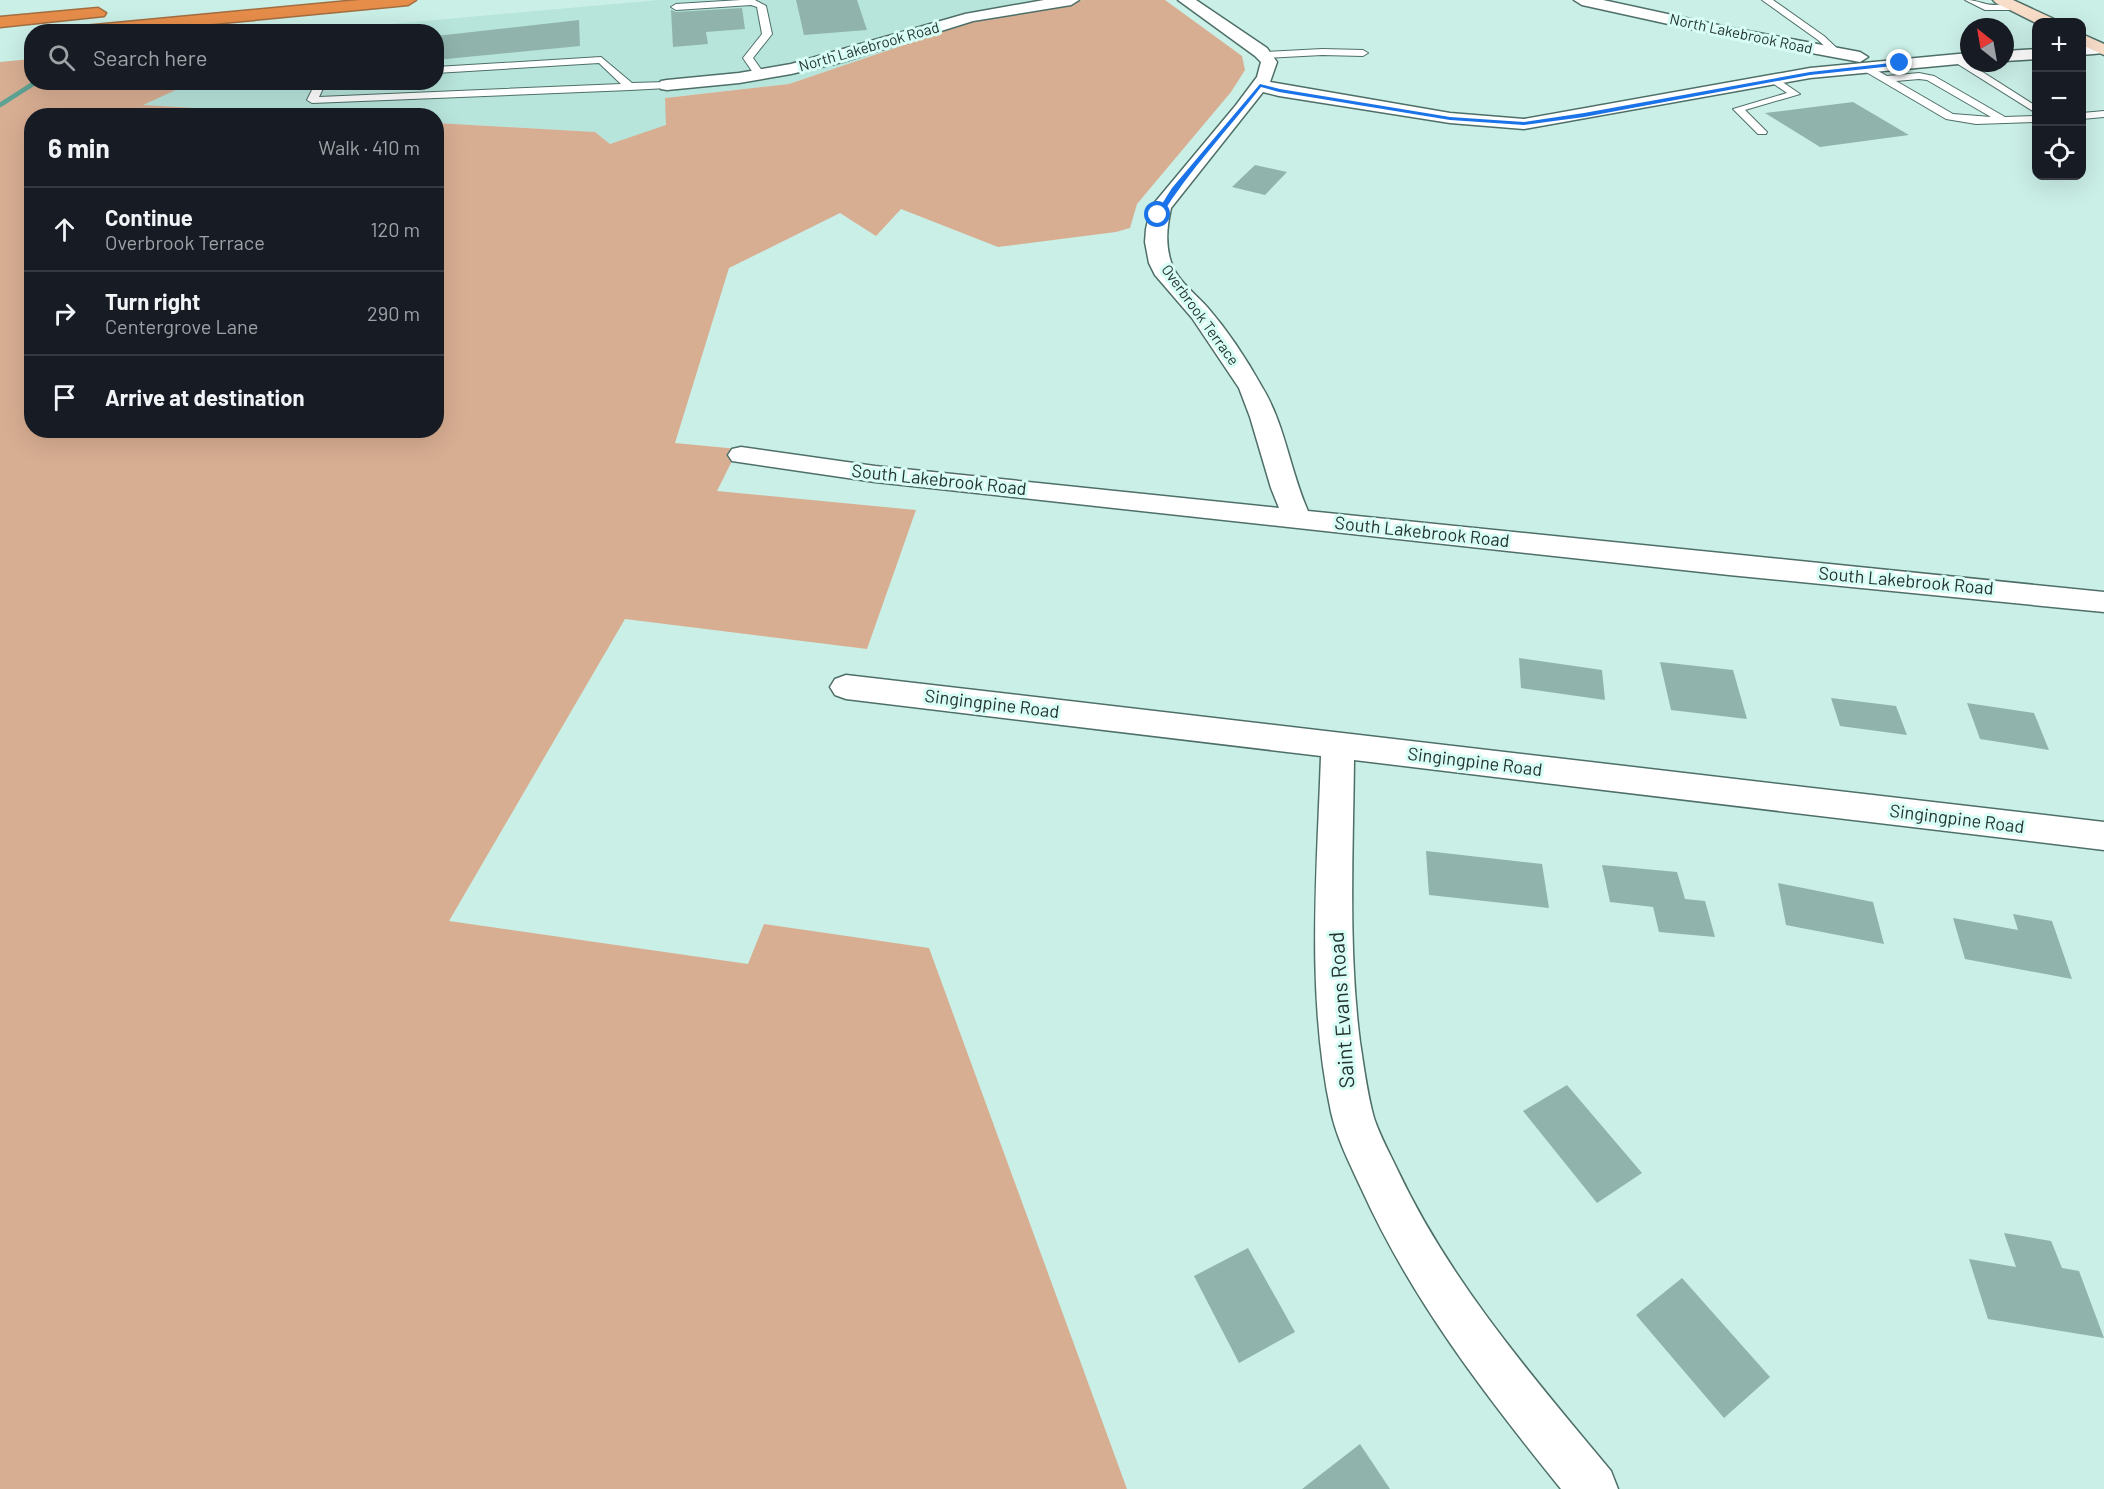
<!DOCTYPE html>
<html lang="en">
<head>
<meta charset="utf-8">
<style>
	body { margin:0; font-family:Barlow,sans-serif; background:#20242c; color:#f1f3f6 }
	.controls { position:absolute; right:18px; top:18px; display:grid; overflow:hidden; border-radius:12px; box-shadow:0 6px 24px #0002 }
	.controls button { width:54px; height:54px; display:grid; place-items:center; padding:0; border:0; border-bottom:2px solid #363941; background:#171b24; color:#f1f3f6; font:30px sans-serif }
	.compass { position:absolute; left:1960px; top:18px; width:54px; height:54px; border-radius:50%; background:#171b24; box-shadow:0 6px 24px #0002; rotate:329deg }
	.stop { position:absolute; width:18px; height:18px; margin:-14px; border:4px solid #1a73e8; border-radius:50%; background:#fff }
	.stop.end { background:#1a73e8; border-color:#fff; box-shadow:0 2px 6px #0008 }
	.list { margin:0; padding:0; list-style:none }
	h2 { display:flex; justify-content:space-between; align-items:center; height:78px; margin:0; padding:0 24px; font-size:26px }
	h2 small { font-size:20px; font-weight:400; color:#9ea1a6 }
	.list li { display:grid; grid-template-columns:39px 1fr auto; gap:18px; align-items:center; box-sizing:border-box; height:84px; padding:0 24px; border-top:2px solid #363941 }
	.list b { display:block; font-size:22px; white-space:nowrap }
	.list p { margin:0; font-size:20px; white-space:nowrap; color:#9ea1a6 }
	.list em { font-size:20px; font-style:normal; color:#9ea1a6 }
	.icon { flex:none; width:33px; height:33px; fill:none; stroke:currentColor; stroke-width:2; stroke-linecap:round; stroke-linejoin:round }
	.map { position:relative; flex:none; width:2104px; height:1489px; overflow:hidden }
	.search { position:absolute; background:#171b24; box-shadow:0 6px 24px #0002; left:24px; top:24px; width:420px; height:66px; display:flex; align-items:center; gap:15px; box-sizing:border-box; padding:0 21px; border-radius:24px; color:#9ea1a6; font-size:22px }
	.panel { position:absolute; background:#171b24; box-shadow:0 6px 24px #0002; left:24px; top:108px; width:420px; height:330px; border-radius:24px }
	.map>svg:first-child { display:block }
</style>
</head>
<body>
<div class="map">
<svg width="2104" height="1489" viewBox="0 0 2104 1489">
	<rect width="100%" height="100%" fill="#caefe7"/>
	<path fill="#b7e4db" d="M659 0H1083L992 15 789 84 665 98 667 125 610 144 595 132 437 123 436 116 315 115 141 105 191 83 436 82V32L312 31Z"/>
	<path fill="#d8ae92" d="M1083 0H1165L1242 56 1245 70 1231 92 1137 204 1130 228 1116 232 998 247 901 209 876 236 840 213 729 268 675 443 738 449 717 491 916 510 867 649 625 619 449 921 748 964 764 924 929 948 1127 1489H0V62L31 59 32 82 191 83 143 105 315 115 32 116V430H436L437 123 595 132 610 144 666 125 665 98 789 84 992 15Z"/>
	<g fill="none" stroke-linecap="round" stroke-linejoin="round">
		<path stroke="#5ea294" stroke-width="4.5" d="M0 105 36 82"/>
	</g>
	<path fill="#90b4ac" d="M796 0H857L867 30 804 35Z
		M742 8 745 29 706 32 708 44 673 47 671 10 676 12Z
		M579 20 580 46 436 60V36Z
		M1853 102 1909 135 1820 147 1765 113Z
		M1255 165 1287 172 1265 195 1232 187Z
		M1519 658 1602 670 1605 700 1521 688Z
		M1660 662 1733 670 1747 719 1671 710Z
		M1831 698 1896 706 1907 735 1840 726Z
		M1967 703 2034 713 2049 750 1980 739Z
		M1426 851 1542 864 1549 908 1429 895Z
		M1602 865 1677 872 1685 899 1705 901 1715 937 1659 932 1653 907 1610 902Z
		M1778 883 1873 902 1884 944 1786 925Z
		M2013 914 2052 921 2072 979 1965 959 1953 918 2018 930Z
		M1567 1085 1642 1173 1597 1203 1523 1111Z
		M2004 1233 2051 1241 2062 1268 2079 1271 2104 1338 1988 1319 1969 1259 2016 1267Z
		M1248 1248 1295 1332 1239 1363 1194 1276Z
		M1682 1278 1770 1377 1724 1418 1636 1315Z
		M1360 1444 1390 1489H1302Z"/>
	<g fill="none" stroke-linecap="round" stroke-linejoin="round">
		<g stroke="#4e6f68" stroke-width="2">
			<path id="lane" d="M741 0H755L766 6 772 34 753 58 765 75 764 77H756L743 58 762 34 757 7 751 5 676 10 671 7 676 4Z
				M1762 0H1773L1824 36 1842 53 1834 55 1818 40Z
				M1965 0C1974 0 1978 2 1986 4 1997 7 2012 1 2022 7L2017 10H1985Z
				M1322 49 1363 50 1368 53 1363 56 1322 55 1265 58 1260 55 1265 52Z
				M601 57 632 83 667 82 672 85 667 88 630 90 312 103 307 100 316 82H326L319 97 621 84 599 63 436 73V67Z
				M1953 57H1959L2036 106V113L1953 61Z
				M1865 64 1887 76 1919 73 1934 76 2005 117 2036 116V122L1976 124 1946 119 1861 69 1860 67ZM1919 79 1927 80 1991 117 1953 114 1896 81Z
				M1775 77 1800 94 1745 110 1767 132 1766 134H1758L1733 109 1787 93 1771 82V78Z
				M2104 111V117L2082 119V113Z"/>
		</g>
		<g stroke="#4e6f68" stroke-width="3">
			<path id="street" d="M1044 0H1079L1071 5 973 21 842 62 791 74 739 83 667 90 661 89 658 85 661 81 667 80 739 73 791 64 965 14Z
				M1178 0H1196L1267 48 1277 62 1270 82 1450 113 1524 119 1810 68 1969 53V63L1810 78 1524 129 1450 123 1279 96 1263 92 1171 208C1167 227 1165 243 1171 262 1176 280 1196 294 1208 308 1228 331 1247 360 1262 387 1285 424 1290 471 1308 511L2104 592V612L1729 575 875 482 732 461 728 455 732 449 741 447 875 466 1279 508 1271 488 1250 417 1239 388 1192 318 1155 275 1149 263 1145 242 1146 229 1151 207 1236 105 1257 77 1261 62 1255 56Z
				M1574 0H1603L1732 28 1860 52 1868 57 1860 62 1732 38 1582 5Z
				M2082 45H2104V53L2082 55Z
				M2036 49V59L2005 61V51Z
				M846 675 2104 822V850L1354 760C1353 854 1348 948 1360 1042 1364 1067 1367 1093 1374 1118 1380 1136 1390 1154 1398 1171 1451 1283 1533 1377 1611 1471L1618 1489H1561C1485 1395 1411 1299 1361 1188 1350 1164 1337 1139 1331 1112 1306 996 1317 874 1321 756L846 699 835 695 830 687 835 679Z"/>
		</g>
		<g stroke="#4e6f68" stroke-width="3">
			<path id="secondary" d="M1993 0H2013L2054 19 2056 22 2036 23 1996 3Z
				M2082 34 2104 44V55L2082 45Z"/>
		</g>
		<g stroke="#a36e41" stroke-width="3">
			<path id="highway" d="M360 0H416L408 5 128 32H65L73 27Z
				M98 8 106 13 104 16 0 27V17Z"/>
		</g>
		<use href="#lane" fill="#fff" fill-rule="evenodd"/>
		<use href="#street" fill="#fff" fill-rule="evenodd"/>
		<use href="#secondary" fill="#f8ddc9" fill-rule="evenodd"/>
		<use href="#highway" fill="#e78d4a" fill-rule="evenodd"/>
	</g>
	<path fill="#1a73e8" d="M1900 62 1902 65 1810 75 1584 117 1524 125 1450 120 1279 92 1261 87C1228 130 1189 170 1161 216L1155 215 1172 188 1260 84 1280 89 1450 117 1524 122 1584 113 1810 72Z"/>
	<g text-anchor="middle" stroke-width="6" stroke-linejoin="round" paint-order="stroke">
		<g font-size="15" fill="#253330" stroke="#d7fdf4">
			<text transform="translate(1741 34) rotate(12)" y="5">North Lakebrook Road</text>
			<text transform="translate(869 47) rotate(-16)" y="5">North Lakebrook Road</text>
			<text transform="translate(1200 315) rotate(54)" y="5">Overbrook Terrace</text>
		</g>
		<g font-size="18" fill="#253330" stroke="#d7fdf4">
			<text transform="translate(939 480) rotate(6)" y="6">South Lakebrook Road</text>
			<text transform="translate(1422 532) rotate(6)" y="6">South Lakebrook Road</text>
			<text transform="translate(1906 581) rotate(5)" y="6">South Lakebrook Road</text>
			<text transform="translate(992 704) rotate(7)" y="6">Singingpine Road</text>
			<text transform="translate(1475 762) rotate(7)" y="6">Singingpine Road</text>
			<text transform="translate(1957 819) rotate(7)" y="6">Singingpine Road</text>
		</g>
		<g font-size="21" fill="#253330" stroke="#d7fdf4">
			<text transform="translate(1342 1010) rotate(-94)" y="7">Saint Evans Road</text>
		</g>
	</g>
</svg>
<div class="controls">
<button>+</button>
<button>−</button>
<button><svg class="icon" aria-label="locate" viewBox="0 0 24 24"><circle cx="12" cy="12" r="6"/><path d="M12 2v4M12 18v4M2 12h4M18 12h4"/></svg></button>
</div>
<svg class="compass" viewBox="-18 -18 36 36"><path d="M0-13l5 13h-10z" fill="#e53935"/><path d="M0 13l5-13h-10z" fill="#9ea1a6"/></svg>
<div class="stop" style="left:1158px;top:215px"></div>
<div class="stop end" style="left:1900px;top:63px"></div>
<div class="search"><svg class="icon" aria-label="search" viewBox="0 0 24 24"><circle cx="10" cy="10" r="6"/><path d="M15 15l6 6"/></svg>Search here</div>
<section class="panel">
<h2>6 min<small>Walk · 410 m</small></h2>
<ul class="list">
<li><svg class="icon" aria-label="ahead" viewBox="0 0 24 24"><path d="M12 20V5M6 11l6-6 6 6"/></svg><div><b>Continue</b><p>Overbrook Terrace</p></div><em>120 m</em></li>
<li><svg class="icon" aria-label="right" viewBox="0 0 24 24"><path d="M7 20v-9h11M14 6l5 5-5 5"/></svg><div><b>Turn right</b><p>Centergrove Lane</p></div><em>290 m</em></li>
<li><svg class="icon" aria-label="arrive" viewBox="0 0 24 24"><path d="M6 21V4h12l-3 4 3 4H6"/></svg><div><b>Arrive at destination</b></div></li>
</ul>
</section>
</div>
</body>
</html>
